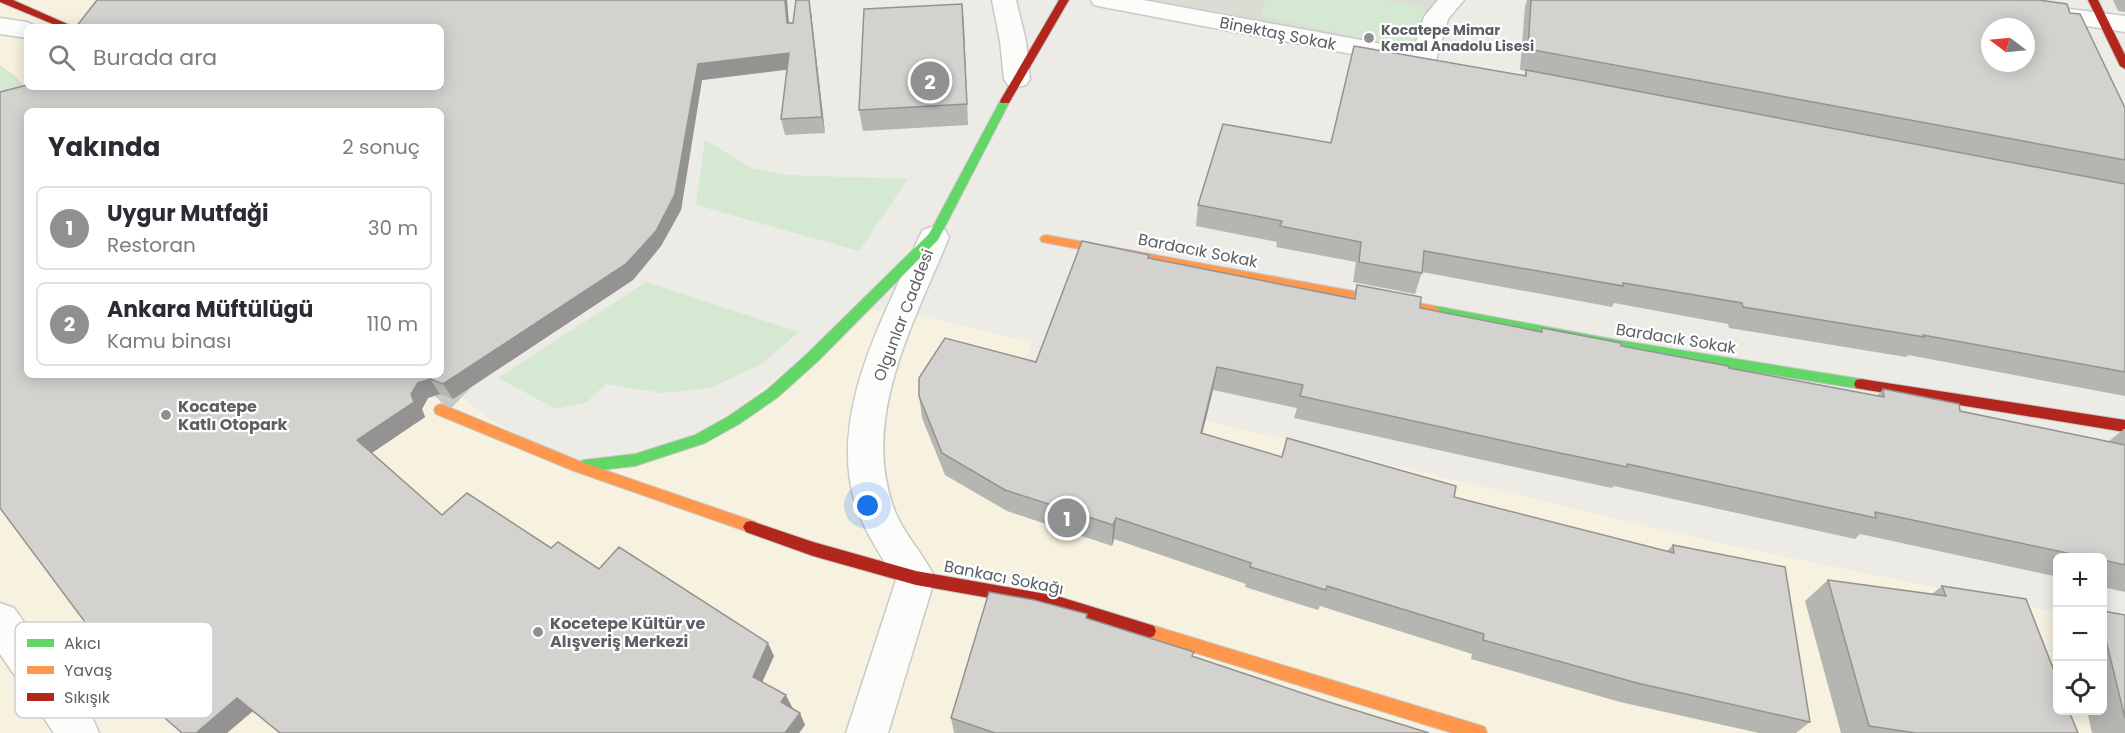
<!DOCTYPE html>
<html lang="tr">
<head>
<meta charset="utf-8">
<style>
	body { margin:0; font-family:Poppins,sans-serif; background:#f2f2f3; color:#2b2b33 }
	.controls { position:absolute; right:18px; bottom:18px; display:grid; overflow:hidden; border-radius:9px; box-shadow:0 3px 15px #0003 }
	.controls button { width:54px; height:54px; display:grid; place-items:center; padding:0; border:0; border-bottom:2px solid #e1e1e2; background:#fff; color:#2b2b33; font:30px sans-serif }
	.compass { position:absolute; left:1981px; top:18px; width:54px; height:54px; border-radius:50%; background:#fff; box-shadow:0 3px 15px #0003; rotate:286deg }
	.you { position:absolute; left:868px; top:506px; width:21px; height:21px; margin:-15px; border:4px solid #fff; border-radius:50%; background:#1a73e8; box-shadow:0 0 0 9px #1a73e833 }
	.badge { display:grid; place-items:center; width:39px; height:39px; border-radius:50%; background:#8e9092; color:#fff; font-size:20px; font-weight:700 }
	.pin { position:absolute; translate:-50% -50%; border:3px solid #fff; box-shadow:0 2px 6px #0006 }
	.list { margin:0; padding:0; list-style:none }
	h2 { display:flex; justify-content:space-between; align-items:center; height:78px; margin:0; padding:0 24px; font-size:26px }
	h2 small { font-size:20px; font-weight:400; color:#7c7c81 }
	.list li { display:grid; grid-template-columns:39px 1fr auto; gap:18px; align-items:center; box-sizing:border-box; height:84px; margin:0 12px 12px; padding:0 12px; border:2px solid #e1e1e2; border-radius:9px }
	.list b { display:block; font-size:22px; white-space:nowrap }
	.list p { margin:0; font-size:20px; white-space:nowrap; color:#7c7c81 }
	.list em { font-size:20px; font-style:normal; color:#7c7c81 }
	.icon { flex:none; width:33px; height:33px; fill:none; stroke:currentColor; stroke-width:2; stroke-linecap:round; stroke-linejoin:round }
	.map { position:relative; flex:none; width:2125px; height:733px; overflow:hidden }
	.search { position:absolute; background:#fff; box-shadow:0 3px 15px #0003; left:24px; top:24px; width:420px; height:66px; display:flex; align-items:center; gap:15px; box-sizing:border-box; padding:0 21px; border-radius:9px; color:#7c7c81; font-size:22px }
	.panel { position:absolute; background:#fff; box-shadow:0 3px 15px #0003; left:24px; top:108px; width:420px; height:270px; border-radius:9px }
	.map>svg:first-child { display:block }
</style>
</head>
<body>
<div class="map">
<svg width="2125" height="733" viewBox="0 0 2125 733">
	<rect width="100%" height="100%" fill="#ecebe6"/>
	<path fill="#f6f2df" d="M0 0H112L100 27H27V375H439L462 397 490 419 580 467 700 439 862 309 903 312 1033 342 1020 376 1723 544 2057 612 2058 710H2102L2125 733H0Z"/>
	<path fill="#dcdbd4" d="M1103 0H1452L1423 60Z"/>
	<path fill="#d4e8d2" d="M1266 0H1385L1425 7 1415 50 1261 16Z
		M0 65 15 76 41 105 27 111H0Z
		M705 140 751 168 786 175 908 179 859 251 696 205Z
		M646 282 799 332 761 364 710 388 662 393 606 384 587 402 556 409 498 378Z"/>
	<g fill="none" stroke-linecap="round" stroke-linejoin="round">
		<path stroke="#c8c8c6" stroke-width="36" stroke-dasharray="36 18" stroke-linecap="butt" d="M439 375 462 397"/>
		<g stroke="#c9c9c8" stroke-width="3">
			<path id="street" d="M992 0H1016L1026 41 1030 79 1026 85 1017 87 1008 85 1004 79 1000 41Z
				M1091 0H1143L1399 47 1408 49 1412 55 1424 17 1438 0H1464L1448 19 1436 60 1432 66 1423 68 1414 66 1410 60 1411 56 1408 61 1399 63 1103 7 1094 5Z
				M2038 5 2125 16V32L2029 17 2026 12 2029 7Z
				M0 18 27 22 38 27H27V38L0 34Z
				M934 226 945 230 949 237C916 319 862 413 892 503 900 531 923 552 935 578L888 733H846L896 580C881 556 864 531 855 503 828 412 884 318 919 237L923 230Z
				M0 603 14 608 93 719 99 733H54L0 654Z"/>
		</g>
		<g stroke="#c7c8c6" stroke-width="2">
			<path id="fast" d="M1005 98 1010 101 938 240 818 361 778 397 739 424 705 443 635 466 584 472 579 470 577 466 579 462 584 460 635 454 695 435 729 416 768 389 808 353 929 234 1000 101Z
				M1435 306 1617 340 1861 379 1866 380 1868 384 1866 388 1861 389 1617 350 1430 314 1429 311 1430 308Z"/>
		</g>
		<g stroke="#c7c8c6" stroke-width="2">
			<path id="slow" d="M1046 235 1435 306 1441 311 1435 316 1042 242 1040 239 1042 236Z
				M441 404 584 463 756 522 759 527 756 532 751 533 574 471 436 414 434 410 436 406Z
				M1148 624 1479 725 1485 727 1487 733H1452L1148 638 1142 636 1140 631 1142 626Z"/>
		</g>
		<g stroke="#c7c8c6" stroke-width="2">
			<path id="jam" d="M0 0H13L74 27H60L0 2Z
				M1059 0H1069L1009 103H1001L1000 101Z
				M2088 0H2098L2125 55V69L2120 66Z
				M1861 379 2125 420V432L1861 389 1856 388 1854 384 1856 380Z
				M751 521 813 542 916 571 1057 596 1148 624 1154 626 1156 631 1154 636 1148 638 1057 610 916 585 813 556 746 532 743 527 746 522Z"/>
		</g>
		<use href="#street" fill="#fcfcfb" fill-rule="evenodd"/>
		<use href="#fast" fill="#63d668" fill-rule="evenodd"/>
		<use href="#slow" fill="#ff974d" fill-rule="evenodd"/>
		<use href="#jam" fill="#b3261e" fill-rule="evenodd"/>
	</g>
	<path fill="#b5b5b2" d="M787 0 789 23H793L811 12 825 133 785 135 781 119 787 69 702 80 681 210 661 246 633 280 453 399 440 394 428 398 422 409 425 417 371 453 442 515 551 548 599 569 774 656 762 682 792 707 805 725 799 733H280L253 711 227 733H182L27 85Z
		M1527 0H2045V1L2070 13 2125 108V396L1908 355 1906 357 1729 328 1728 324 1614 303 1612 307 1422 272 1415 294 1353 282 1356 262 1276 247 1277 242 1196 226 1198 205 1331 143 1524 75 1526 71 1520 70 1525 6Z
		M2113 0H2125V12L2118 11Z
		M962 4 968 125 863 131 859 110Z
		M1149 255V258L1353 298 1357 285 1420 308 1540 331 1542 328 1729 368 1877 396 1883 389 1960 411 2108 442 2124 429H2125V592L2103 587V558H2058V577L1860 534 1855 539 1614 486 1612 488 1528 470 1294 418 1297 408 1213 390 1202 433 1282 457 1454 497 1667 551 1673 545 1810 722 1796 733H1759L1620 702 1471 659 1472 654 1320 606 1318 610 1245 587 1246 584 1114 539 1112 546 1007 511 945 475 922 418 919 396 1036 362Z
		M1828 580 1932 594 1942 586 2078 733H1841L1805 601Z
		M2103 611 2125 615V733H2092L2087 711H2103Z
		M1087 619 1193 657 1332 703 1429 733H954L951 718Z"/>
	<path fill="#949391" d="M785 0H787L790 39 787 23Z
		M809 0 811 12 825 133 822 117Z
		M962 4 964 25 968 125 967 104Z
		M789 53 793 69 702 80 681 210 661 246 633 280 453 399 443 384 698 64Z
		M1217 367 1213 390 1197 455 1201 433Z
		M430 379 440 394 428 398 422 409 425 417 369 455 357 440 411 394 418 383Z
		M1116 518 1114 539 1112 546 1113 525Z
		M768 643 774 656 759 689 753 677Z
		M786 695 792 707 787 713 781 702Z
		M237 698 254 710 227 733H196Z
		M800 713 805 725 799 733H785Z"/>
	<path fill="#d3d2cf" stroke="#949391" stroke-width="1.5" fill-rule="evenodd" d="M97 0H785L787 23H793L796 0H809L822 117 781 119 789 53 698 64 675 194 656 231 626 264 443 384 430 379 418 383 411 394 414 402 357 440 442 515 467 493 551 548 558 542 599 569 619 547 768 643 753 677 786 695 781 702 800 713 785 733H280L237 698 196 733H182L159 713 123 673 0 508V92L27 85V87H441V27H76ZM27 111H441V375H27Z
		M1531 0H2039L2067 4 2070 13 2080 14 2125 108V160L1528 49ZM1990 27H2026V63H1990Z
		M962 4 967 104 859 110 864 9Z
		M1354 46 1526 76V70L2125 184V372L1923 335 1924 337 1743 307 1742 303 1623 283V286L1424 251 1422 273 1359 262 1361 242 1280 226 1282 221 1198 205 1223 124 1331 143Z
		M1082 241 1149 255 1148 258 1355 299 1357 285 1421 297 1420 308 1542 332V328L1621 343V346L1728 366 1729 368 1884 397 1883 389 1959 404 1960 411 2125 445V565L2103 560V558H2090L1875 512 1876 518 1627 464V467L1541 449 1300 396 1303 385 1217 367 1201 433 1282 457 1287 438 1456 486 1454 497 1674 553 1673 545 1785 567 1810 722 1637 683 1483 640 1484 634 1327 586 1326 590 1250 567 1251 563 1116 518 1113 525 1005 490 942 453 919 396V378L945 338 1036 362Z
		M1828 580 1946 596 1942 586 2026 599 2058 681V711H2069L2078 733H1916L1869 726Z
		M989 592 1034 600 1087 614 1086 618 1194 652 1192 656 1332 703 1429 733H995L951 718Z
		M2103 611 2125 615V718L2103 628Z"/>
	<g fill="#8e9092" stroke="#fff" stroke-width="2">
		<circle cx="1369" cy="38" r="6"/>
		<circle cx="166" cy="415" r="6"/>
		<circle cx="538" cy="632" r="6"/>
	</g>
	<g text-anchor="middle" stroke-width="4.5" stroke-linejoin="round" paint-order="stroke">
		<g font-size="14" font-weight="bold" fill="#5c5f64" stroke="#fff" text-anchor="start">
			<text x="1381" y="35">Kocatepe Mimar<tspan x="1381" dy="16">Kemal Anadolu Lisesi</tspan></text>
		</g>
		<g font-size="16" fill="#5c5f64" stroke="#fff">
			<text transform="translate(1278 33) rotate(11)" y="6">Binektaş Sokak</text>
			<text transform="translate(1198 250) rotate(11)" y="6">Bardacık Sokak</text>
			<text transform="translate(903 315) rotate(-69)" y="6">Olgunlar Caddesi</text>
			<text transform="translate(1676 338) rotate(9)" y="6">Bardacık Sokak</text>
			<text transform="translate(1004 577) rotate(11)" y="6">Bankacı Sokağı</text>
		</g>
		<g font-size="16" font-weight="bold" fill="#5c5f64" stroke="#fff" text-anchor="start">
			<text x="178" y="412">Kocatepe<tspan x="178" dy="18">Katlı Otopark</tspan></text>
			<text x="550" y="629">Kocetepe Kültür ve<tspan x="550" dy="18">Alışveriş Merkezi</tspan></text>
		</g>
	</g>
	<rect x="15" y="622" width="198" height="96" rx="9" fill="#fff" stroke="#cecfd0" stroke-width="1.5"/>
	<rect x="27" y="639" width="27" height="8" fill="#63d668"/>
	<rect x="27" y="666" width="27" height="8" fill="#ff974d"/>
	<rect x="27" y="693" width="27" height="8" fill="#b3261e"/>
	<g font-size="16" fill="#5c5f64">
		<text x="64" y="649">Akıcı</text>
		<text x="64" y="676">Yavaş</text>
		<text x="64" y="703">Sıkışık</text>
	</g>
</svg>
<div class="controls">
<button>+</button>
<button>−</button>
<button><svg class="icon" aria-label="locate" viewBox="0 0 24 24"><circle cx="12" cy="12" r="6"/><path d="M12 2v4M12 18v4M2 12h4M18 12h4"/></svg></button>
</div>
<svg class="compass" viewBox="-18 -18 36 36"><path d="M0-13l5 13h-10z" fill="#e53935"/><path d="M0 13l5-13h-10z" fill="#7c7c81"/></svg>
<div class="you"></div>
<div class="pin badge" style="left:1067px;top:518px">1</div>
<div class="pin badge" style="left:930px;top:81px">2</div>
<div class="search"><svg class="icon" aria-label="search" viewBox="0 0 24 24"><circle cx="10" cy="10" r="6"/><path d="M15 15l6 6"/></svg>Burada ara</div>
<section class="panel">
<h2>Yakında<small>2 sonuç</small></h2>
<ul class="list">
<li><span class="badge">1</span><div><b>Uygur Mutfaği</b><p>Restoran</p></div><em>30 m</em></li>
<li><span class="badge">2</span><div><b>Ankara Müftülügü</b><p>Kamu binası</p></div><em>110 m</em></li>
</ul>
</section>
</div>
</body>
</html>
